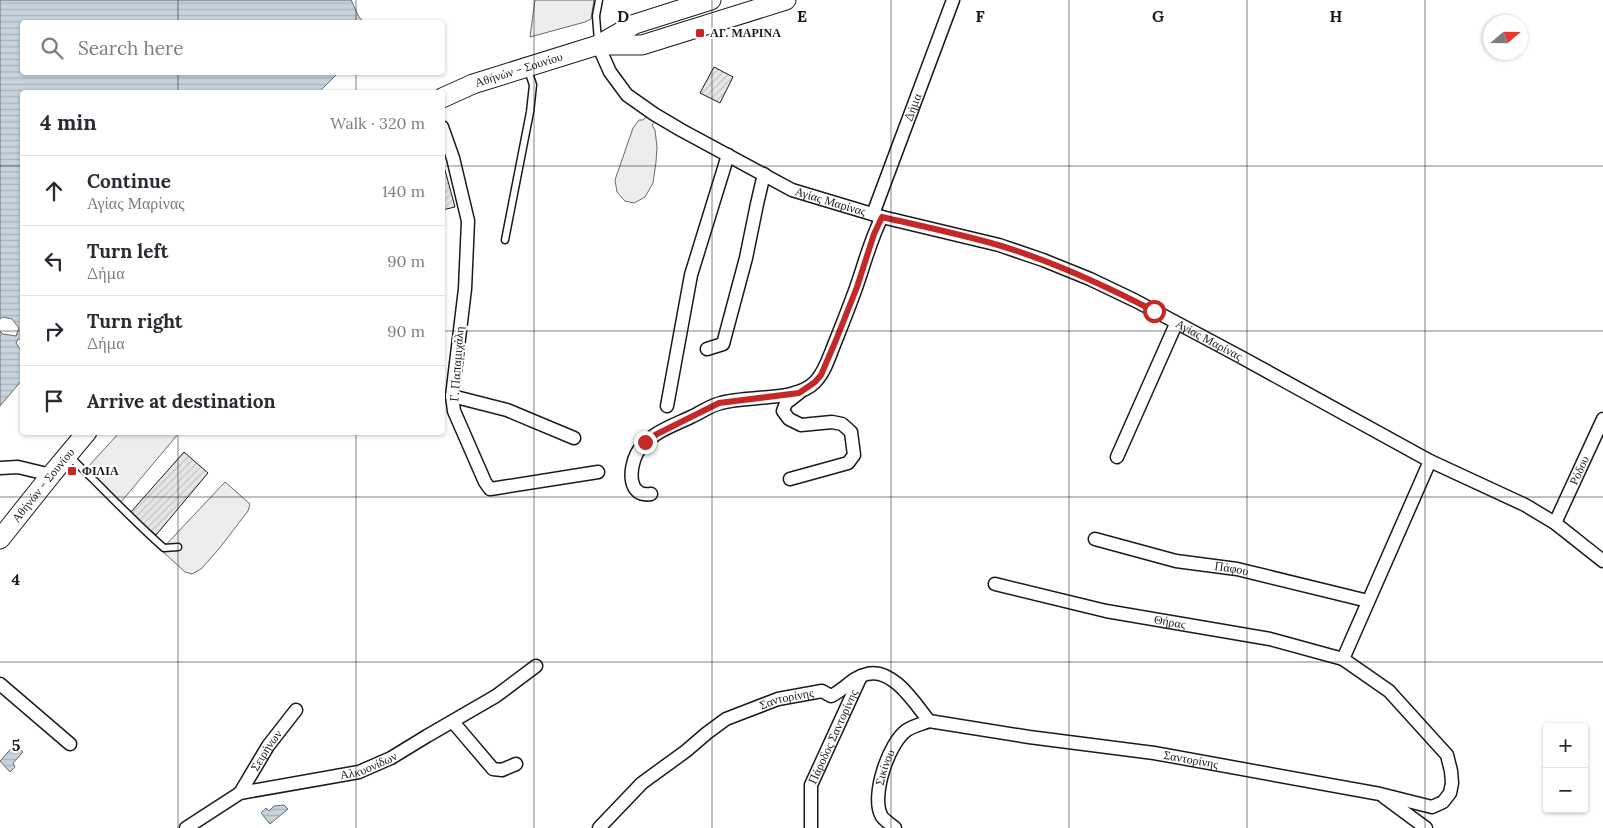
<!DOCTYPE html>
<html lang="en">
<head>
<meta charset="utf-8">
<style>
	body { margin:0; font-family:Lora,serif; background:#f2f2f3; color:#2b2b33 }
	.controls { position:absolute; right:15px; bottom:15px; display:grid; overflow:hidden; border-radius:5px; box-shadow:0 1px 4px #0004 }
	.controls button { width:45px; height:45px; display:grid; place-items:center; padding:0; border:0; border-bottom:1px solid #e1e1e2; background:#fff; color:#2b2b33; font:25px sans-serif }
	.compass { position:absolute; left:1483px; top:15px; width:45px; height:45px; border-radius:50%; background:#fff; box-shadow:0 1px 4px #0004; rotate:70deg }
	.stop { position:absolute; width:15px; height:15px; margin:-11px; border:4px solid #c62828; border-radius:50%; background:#fff }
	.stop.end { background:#c62828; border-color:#fff; box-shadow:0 1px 5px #0008 }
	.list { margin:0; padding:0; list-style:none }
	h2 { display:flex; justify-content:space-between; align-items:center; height:65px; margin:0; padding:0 20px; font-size:21px }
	h2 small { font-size:16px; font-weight:400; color:#7c7c81 }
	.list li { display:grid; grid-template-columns:32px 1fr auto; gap:15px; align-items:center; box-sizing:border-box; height:70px; padding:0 20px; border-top:1px solid #e1e1e2 }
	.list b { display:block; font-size:19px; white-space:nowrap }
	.list p { margin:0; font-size:16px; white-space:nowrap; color:#7c7c81 }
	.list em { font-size:16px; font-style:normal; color:#7c7c81 }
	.icon { flex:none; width:28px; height:28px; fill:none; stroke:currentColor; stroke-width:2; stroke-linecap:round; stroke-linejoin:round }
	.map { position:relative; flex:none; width:1603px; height:828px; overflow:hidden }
	.search { position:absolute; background:#fff; box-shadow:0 1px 4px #0004; left:20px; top:20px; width:425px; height:55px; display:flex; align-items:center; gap:12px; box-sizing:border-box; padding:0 18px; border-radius:5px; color:#7c7c81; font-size:19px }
	.panel { position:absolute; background:#fff; box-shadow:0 1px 4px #0004; left:20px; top:90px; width:425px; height:345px; border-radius:5px }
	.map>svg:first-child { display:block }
</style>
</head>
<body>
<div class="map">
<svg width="1603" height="828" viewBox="0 0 1603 828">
	<defs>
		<pattern id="water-rules" width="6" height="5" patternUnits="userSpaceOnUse" patternTransform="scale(1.25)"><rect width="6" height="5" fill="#c6d2dc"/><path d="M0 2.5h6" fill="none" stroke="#aab4bc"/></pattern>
		<pattern id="building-hatch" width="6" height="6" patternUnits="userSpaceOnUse" patternTransform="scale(1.25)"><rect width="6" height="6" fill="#e6e6e6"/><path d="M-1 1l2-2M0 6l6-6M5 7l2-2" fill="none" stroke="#c5c5c5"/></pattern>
	</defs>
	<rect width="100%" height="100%" fill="#fff"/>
	<path fill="#ededed" stroke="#6a6a6a" d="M535 0H594L591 19 585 22 530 37Z
		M647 116 655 121 652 125 655 130 657 147 656 162 653 183 645 197 634 203 625 201 617 192 615 180 633 128 639 120H643Z
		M175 432 178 434 121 502 86 469 119 433Z
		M225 482 250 504 248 511 218 550 201 569 192 574 185 572 161 550Z"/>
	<path fill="url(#water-rules)" stroke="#6a6a6a" d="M0 0H351L359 17 364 22H22V72L338 73 319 92H22V339H18L16 343 20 349H22V380L0 406V331L3 334 16 336 19 328 12 319 3 317 0 319Z
		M15 744 23 752 13 763 15 767 10 772 0 761Z
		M284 805 288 809 270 824 261 813 266 808 269 811 274 806Z"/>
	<path fill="url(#building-hatch)" stroke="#1a1a1a" d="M714 67 733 77 720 103 700 93Z
		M442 159 455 207 442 210Z
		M184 452 208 473 156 535 130 513Z"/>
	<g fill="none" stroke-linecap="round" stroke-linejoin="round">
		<g stroke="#1a1a1a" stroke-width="9">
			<path id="service" d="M598 41 596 16 599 0
				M505 240 530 112 533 85 528 70
				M69 456C101 486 131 519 164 548L178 547"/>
		</g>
		<g stroke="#1a1a1a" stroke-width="15">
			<g id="minor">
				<path id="s1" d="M598 45 610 72 627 95 654 114 681 130 792 190 882 217 999 245 1043 260 1090 279 1136 301 1239 356 1430 461 1525 505 1555 523 1603 561"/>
				<path d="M442 127 453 158 468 221 465 289 452 396 454 411 485 482 490 489 497 488 598 472"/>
				<path id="s2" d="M873 214 953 0"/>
				<path d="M707 349 723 344 746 258 757 204 764 174"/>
				<path d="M452 396 507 410 574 438"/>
				<path d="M667 406 691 275 728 155"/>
				<path d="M1117 457 1176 324"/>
				<path d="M0 468 18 467 51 475"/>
				<path d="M790 479 848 463 854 455 851 432 842 424 832 422 801 425 789 419 783 411 786 403 799 393"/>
				<path d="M651 494C627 498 629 468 637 453 648 433 675 425 693 416 702 412 711 405 721 403 748 395 796 402 815 382 825 372 829 357 834 345 842 325 850 305 857 285 865 262 871 238 882 217"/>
				<path id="s3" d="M1555 523 1603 419"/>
				<path id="s4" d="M1095 539 1176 561 1237 569 1368 601"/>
				<path id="s5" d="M995 584 1106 611 1270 639 1343 659"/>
				<path d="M0 684 70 744"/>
				<path d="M453 722 493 769 502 770 516 764"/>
				<path id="s6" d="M240 793 268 746 296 710"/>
				<path d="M1384 797 1426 828"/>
				<path id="s7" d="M186 828 240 793 359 772 391 758 427 736 496 696 536 666"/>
				<path id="s8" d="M599 828 642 783 686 751 707 733 726 719 778 699 822 691 831 696C844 690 853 677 867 674 893 667 916 705 929 721L1029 737 1154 753 1380 794 1432 807 1443 802 1450 793 1452 783 1451 771 1447 755 1389 691 1343 659 1430 461"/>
				<path id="s9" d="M811 828V785L861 676"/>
				<path id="s10" d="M895 828C891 824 883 820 881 815 871 795 889 742 907 730 913 726 922 724 929 721"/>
			</g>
		</g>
		<g stroke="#1a1a1a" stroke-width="21">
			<g id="primary">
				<path d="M599 45H642L786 0"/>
				<path id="s11" d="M442 98 473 84 598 45 635 24 711 0"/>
				<path id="s12" d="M0 539 51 475 87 432"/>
			</g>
		</g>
		<use href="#service" stroke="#fff" stroke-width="6"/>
		<use href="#minor" stroke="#fff" stroke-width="12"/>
		<use href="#primary" stroke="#fff" stroke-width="19"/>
	</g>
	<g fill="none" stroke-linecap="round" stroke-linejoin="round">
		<path stroke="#c62828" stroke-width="6" d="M645 442 657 434 719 403 799 393 815 382 821 375 836 340 857 287 874 234 882 217C921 226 960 234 998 245 1052 261 1104 285 1154 311"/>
	</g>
	<path fill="none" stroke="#1a1a1a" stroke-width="1" stroke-opacity="0.55" d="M178 0V22M356 0V22M534 0V828M712 0V828M891 0V828M1069 0V828M1247 0V828M1425 0V828M178 72V92M356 72V92M0 166H22M442 166H1603M0 331H22M442 331H1603M178 432V828M356 432V828M0 497H1603M0 662H1603"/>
	<g fill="#c62828" stroke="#fff" stroke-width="2">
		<rect x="695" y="28" width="10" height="10" rx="2.5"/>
		<rect x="67" y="466" width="10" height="10" rx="2.5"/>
	</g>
	<g text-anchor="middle" stroke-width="4" stroke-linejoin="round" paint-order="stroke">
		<g font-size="12" font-weight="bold" fill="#1a1a1a" stroke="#fff" text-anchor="start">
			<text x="710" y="37">ΑΓ. ΜΑΡΙΝΑ</text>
			<text x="82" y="475">ΦΙΛΙΑ</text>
		</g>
		<g font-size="12" fill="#1a1a1a" stroke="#fff">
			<text dy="4" stroke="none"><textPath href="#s11" startOffset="82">Αθήνών - Σουνίου</textPath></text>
			<text dy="4" stroke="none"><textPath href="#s2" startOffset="114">Δήμα</textPath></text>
			<text dy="4" stroke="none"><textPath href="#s1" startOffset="289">Αγίας Μαρίνας</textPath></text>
			<text dy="4" stroke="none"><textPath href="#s1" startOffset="694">Αγίας Μαρίνας</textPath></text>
			<text transform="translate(457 364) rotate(-86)" y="4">Γ. Παπαμιχάλη</text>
			<text dy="4" stroke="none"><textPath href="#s3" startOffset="58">Ρόδου</textPath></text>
			<text dy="4" stroke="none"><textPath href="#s12" startOffset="69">Αθήνών - Σουνίου</textPath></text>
			<text dy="4" stroke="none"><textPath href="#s4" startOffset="140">Πάφου</textPath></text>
			<text dy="4" stroke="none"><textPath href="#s5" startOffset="179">Θήρας</textPath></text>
			<text dy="4" stroke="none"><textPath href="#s8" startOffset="232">Σαντορίνης</textPath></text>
			<text dy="4" stroke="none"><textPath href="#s9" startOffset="96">Πάροδος Σαντορίνης</textPath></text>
			<text dy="4" stroke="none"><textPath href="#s6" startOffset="50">Σειρήνων</textPath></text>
			<text dy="4" stroke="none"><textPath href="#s8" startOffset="668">Σαντορίνης</textPath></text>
			<text dy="4" stroke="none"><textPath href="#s7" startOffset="196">Αλκυονίδων</textPath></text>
			<text dy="4" stroke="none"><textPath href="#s10" startOffset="68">Σικίνου</textPath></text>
		</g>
	</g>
	<g font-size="16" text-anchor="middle" font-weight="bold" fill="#1a1a1a" stroke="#fff" stroke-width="4" stroke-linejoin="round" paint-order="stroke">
		<text x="623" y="22">D</text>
		<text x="802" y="22">E</text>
		<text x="980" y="22">F</text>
		<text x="1158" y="22">G</text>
		<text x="1336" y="22">H</text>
		<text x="16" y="585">4</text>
		<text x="16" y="751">5</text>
	</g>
</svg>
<div class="controls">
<button>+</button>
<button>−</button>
</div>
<svg class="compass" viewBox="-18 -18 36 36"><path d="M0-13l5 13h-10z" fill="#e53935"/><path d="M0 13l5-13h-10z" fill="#7c7c81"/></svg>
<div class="stop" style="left:1154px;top:311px"></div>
<div class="stop end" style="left:645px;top:442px"></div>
<div class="search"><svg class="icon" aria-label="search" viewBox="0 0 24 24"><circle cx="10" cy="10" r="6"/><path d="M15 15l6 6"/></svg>Search here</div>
<section class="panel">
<h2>4 min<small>Walk · 320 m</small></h2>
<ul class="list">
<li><svg class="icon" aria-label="ahead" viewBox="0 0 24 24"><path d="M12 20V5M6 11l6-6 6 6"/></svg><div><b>Continue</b><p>Αγίας Μαρίνας</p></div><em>140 m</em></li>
<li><svg class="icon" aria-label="left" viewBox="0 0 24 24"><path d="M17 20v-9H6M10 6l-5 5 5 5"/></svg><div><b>Turn left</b><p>Δήμα</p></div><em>90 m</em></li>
<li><svg class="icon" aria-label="right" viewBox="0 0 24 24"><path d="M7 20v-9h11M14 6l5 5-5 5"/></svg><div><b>Turn right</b><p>Δήμα</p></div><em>90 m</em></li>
<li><svg class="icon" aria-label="arrive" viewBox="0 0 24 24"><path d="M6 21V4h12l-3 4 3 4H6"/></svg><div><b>Arrive at destination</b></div></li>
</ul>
</section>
</div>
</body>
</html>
